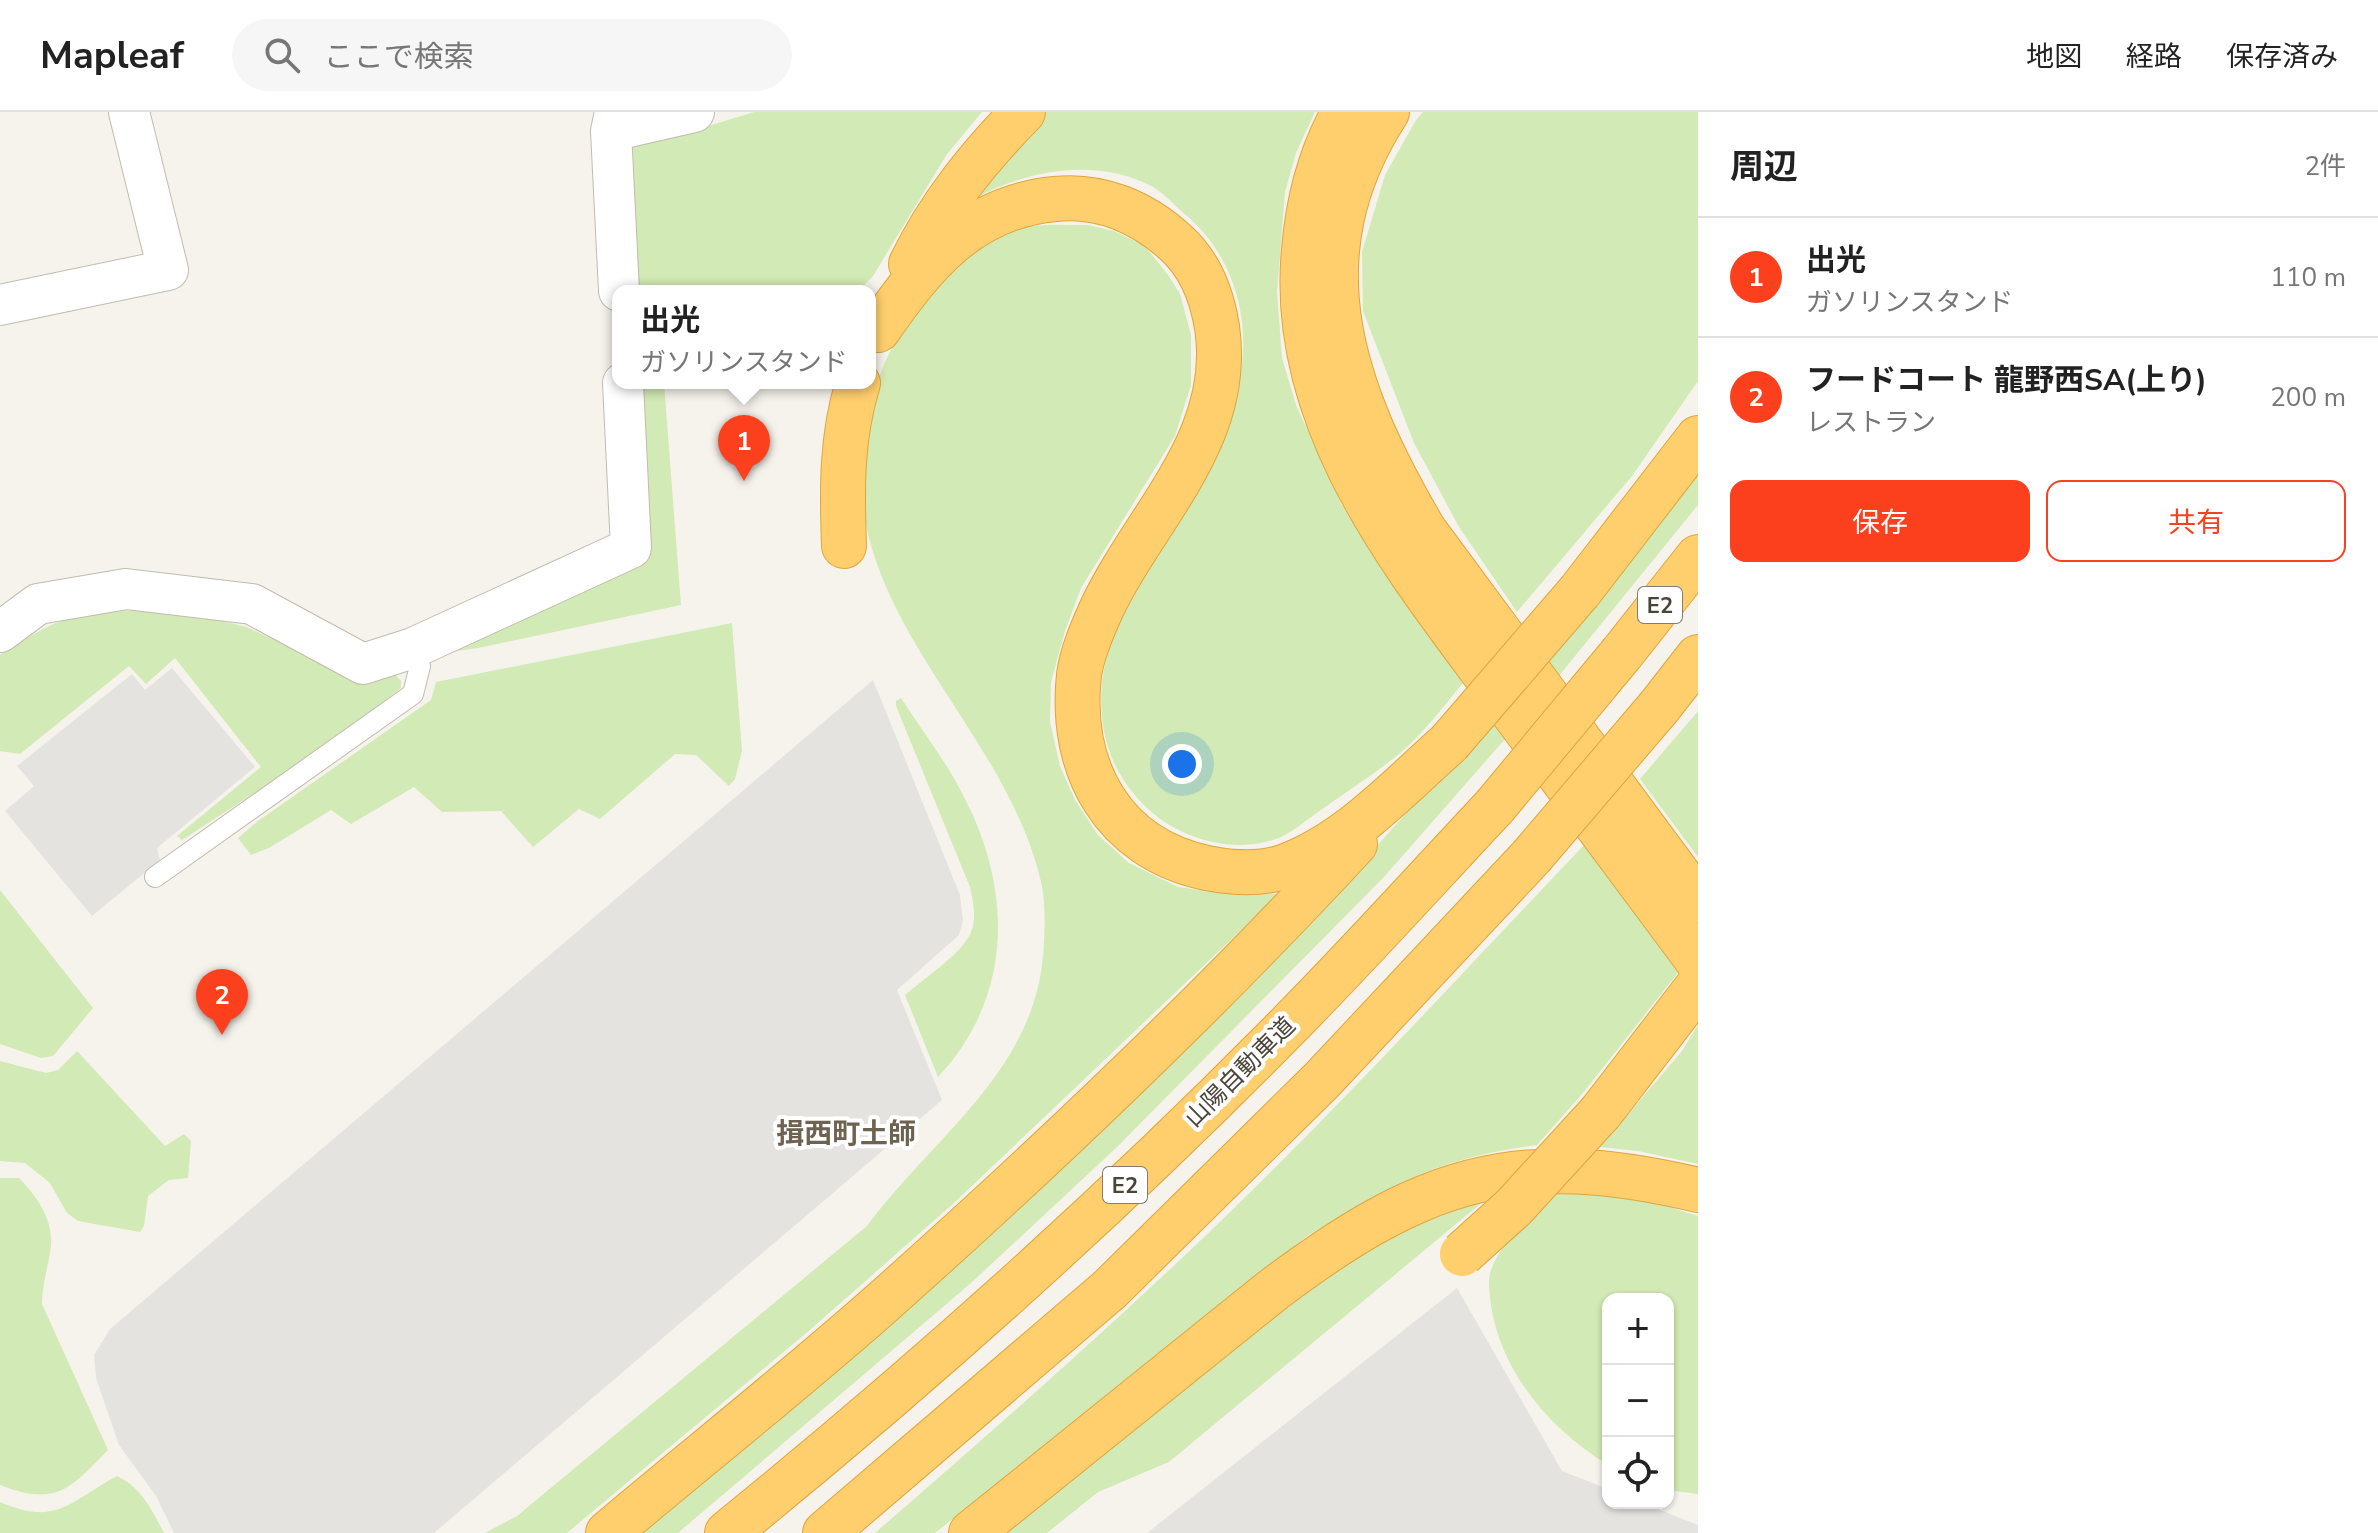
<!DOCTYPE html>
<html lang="ja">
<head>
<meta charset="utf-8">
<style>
	body { margin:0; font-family:"Nunito Sans","Noto Sans JP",sans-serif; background:#f6f6f6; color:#222 }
	.controls { position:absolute; right:24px; bottom:24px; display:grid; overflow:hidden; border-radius:16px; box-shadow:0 2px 6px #0004 }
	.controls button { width:72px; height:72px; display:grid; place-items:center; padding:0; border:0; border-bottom:2px solid #e0e0e0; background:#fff; color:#222; font:40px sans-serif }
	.you { position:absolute; left:1182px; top:652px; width:28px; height:28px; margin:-20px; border:6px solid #fff; border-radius:50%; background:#1a73e8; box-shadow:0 0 0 12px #1a73e833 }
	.badge { display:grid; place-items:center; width:52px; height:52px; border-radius:50%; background:#fc3f1d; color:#fff; font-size:26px; font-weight:700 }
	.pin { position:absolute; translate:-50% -66px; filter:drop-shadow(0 2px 4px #0008) }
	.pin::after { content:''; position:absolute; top:42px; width:28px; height:24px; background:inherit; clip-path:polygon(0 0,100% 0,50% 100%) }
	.popup { position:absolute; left:612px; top:173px; width:264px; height:104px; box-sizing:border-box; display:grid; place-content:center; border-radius:16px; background:#fff; filter:drop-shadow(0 2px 6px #0005); font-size:26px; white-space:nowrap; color:#767676 }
	.popup b { font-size:30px; color:#222 }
	.popup::after { content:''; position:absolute; left:50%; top:100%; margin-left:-16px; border:16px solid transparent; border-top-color:#fff }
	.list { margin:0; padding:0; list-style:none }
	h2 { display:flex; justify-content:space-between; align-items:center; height:104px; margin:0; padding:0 32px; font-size:34px }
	h2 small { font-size:26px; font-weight:400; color:#767676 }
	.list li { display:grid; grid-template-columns:52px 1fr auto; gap:24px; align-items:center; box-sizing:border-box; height:120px; padding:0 32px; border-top:2px solid #e0e0e0 }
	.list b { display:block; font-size:30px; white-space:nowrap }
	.list p { margin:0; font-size:26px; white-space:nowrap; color:#767676 }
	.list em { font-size:26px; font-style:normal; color:#767676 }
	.actions { display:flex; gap:16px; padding:24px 32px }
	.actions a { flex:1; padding:18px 0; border:2px solid #fc3f1d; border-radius:16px; text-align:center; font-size:28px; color:#fc3f1d }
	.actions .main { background:#fc3f1d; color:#fff }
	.icon { flex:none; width:44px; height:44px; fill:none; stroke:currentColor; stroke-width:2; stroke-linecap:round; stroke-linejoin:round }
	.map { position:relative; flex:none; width:1698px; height:1421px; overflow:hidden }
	header { display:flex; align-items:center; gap:48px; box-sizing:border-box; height:112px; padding:0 40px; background:#fff; border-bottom:2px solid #e0e0e0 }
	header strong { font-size:38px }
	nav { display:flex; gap:44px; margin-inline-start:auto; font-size:28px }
	.search { width:560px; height:72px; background:#f6f6f6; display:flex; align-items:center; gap:20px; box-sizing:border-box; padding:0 28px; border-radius:44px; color:#767676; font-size:30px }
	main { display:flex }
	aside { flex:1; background:#fff }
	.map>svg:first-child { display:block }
</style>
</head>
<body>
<header>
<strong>Mapleaf</strong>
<div class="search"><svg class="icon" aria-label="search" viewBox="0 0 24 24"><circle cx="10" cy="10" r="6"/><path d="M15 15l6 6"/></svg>ここで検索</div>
<nav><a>地図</a><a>経路</a><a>保存済み</a></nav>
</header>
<main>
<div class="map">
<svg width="1698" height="1421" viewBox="0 0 1698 1421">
	<rect width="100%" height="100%" fill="#f6f3ec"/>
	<path fill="#d2eab5" d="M754 0H982L947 42 873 164 858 179H630V32L679 23Z
		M1046 0H1315L1296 41 1285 80 1277 180 1282 246 1296 293 1341 392 1463 571C1443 595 1423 622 1399 642 1375 662 1347 679 1321 698 1306 708 1290 723 1273 728 1229 742 1175 725 1144 693 1110 659 1098 619 1102 571 1105 541 1117 515 1131 488 1169 409 1238 329 1243 241 1246 189 1226 137 1187 104 1176 95 1165 82 1153 75 1098 45 1027 58 976 86L1023 22Z
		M1423 0H1698V269L1632 364 1517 500 1459 415 1414 331 1363 199 1362 140 1385 63 1416 8Z
		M1088 113 1114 119 1145 134 1168 163 1180 182 1191 223V273L1175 324 1081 476 1065 519 1051 570 1050 610 1060 654 1075 688 1098 723 1129 751 1178 775 1199 778 1276 782 1277 784 955 1090 811 1217 567 1421H485L517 1404 867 1114C931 1027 1033 961 1043 844 1045 825 1046 789 1041 770 1003 606 829 495 866 312 875 269 888 236 915 200 940 168 989 118 1032 114 1050 112 1069 113 1088 113Z
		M635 271H664L681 493 478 536 457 539 447 536 638 451Z
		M1698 355V393L1558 565 1546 549Z
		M153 498 195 502 246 515 299 539 392 559 401 569V576L324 636 182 728 177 724 261 655 175 546 146 572 129 554 20 642 0 639V543L2 541C17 532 31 523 47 515 79 499 117 499 153 498Z
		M732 511 742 639 735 667 729 674 696 643 675 642 600 707 579 697 533 735 501 699 442 700 414 675 351 712 331 698 269 736 251 743 238 726 258 709 431 588 436 570Z
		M901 586C922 619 947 650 964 685 1013 779 1013 885 938 965L905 883C923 867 962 842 971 820 977 806 973 789 970 775L896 594V589Z
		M1698 599V745L1640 667Z
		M1492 606 1506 626 1384 765 1117 1035 970 1172 678 1421H634L1337 778Z
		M1584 733 1680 858 1583 981 1537 1033C1499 1038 1452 1048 1417 1064 1379 1081 1343 1103 1307 1124L935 1421H875C979 1331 1082 1240 1182 1146 1322 1014 1452 872 1584 733Z
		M0 778 93 896 53 944 41 946 0 932Z
		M1698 913V1052L1638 1039 1600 1035 1682 939Z
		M77 939 165 1034 184 1022 191 1029 188 1066 169 1068 148 1084 144 1114 140 1120 78 1109 67 1101 50 1071 25 1051 0 1049V949L46 961 58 958Z
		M0 1066H19C39 1086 56 1112 50 1141 47 1159 42 1174 42 1192L108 1338C70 1377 56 1395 0 1373Z
		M1575 1079 1650 1089 1698 1104V1382L1668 1378V1187H1608V1353C1551 1318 1502 1262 1491 1194 1490 1182 1487 1169 1491 1158 1502 1128 1531 1104 1552 1081Z
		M1485 1088 1169 1350 1098 1380 1047 1421H1002L1333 1158 1395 1121Z
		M117 1364C141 1375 152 1398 164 1421H0V1390C57 1415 70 1389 117 1364Z"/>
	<path fill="#e5e3e0" d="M172 556 255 655 157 736 160 748 92 804 5 699 34 674 17 654 132 562 145 578Z
		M873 568 960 783 963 808 959 823 897 878 942 988 434 1421H174L156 1384 119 1333 96 1266 94 1243 110 1217Z
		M1457 1176 1562 1359 1608 1377V1391H1642L1698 1413V1421H1147Z"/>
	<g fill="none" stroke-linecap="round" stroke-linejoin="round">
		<g stroke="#c2bbae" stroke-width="22">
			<path id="lane" d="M155 765 413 582 420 554 413 536"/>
		</g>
		<g stroke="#c2bbae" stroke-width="42">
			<path id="street" d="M615 0 611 19 619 179
				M611 19 694 0
				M0 193 168 158 129 0
				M0 520 38 492 126 477 252 492 363 552 413 536 631 436 623 271"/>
		</g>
		<g stroke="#e0a43c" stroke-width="46">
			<path id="highway" d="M1344 0C1320 42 1308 90 1304 138 1287 315 1408 457 1506 591 1570 677 1634 763 1698 849
				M1387 0C1292 147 1344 281 1424 418L1698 789
				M911 152C939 94 978 46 1023 0
				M878 218C924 152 969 95 1055 87 1100 82 1142 100 1175 130 1200 152 1212 184 1217 215 1234 327 1145 404 1101 498 1092 518 1082 541 1079 563 1069 656 1112 736 1207 756 1232 761 1259 763 1283 755 1348 732 1398 676 1449 631
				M844 434C842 378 841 326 858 271
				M1580 479 1698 326
				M1622 541 1698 445
				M1659 595 1698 545
				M1601 1000 1698 874
				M608 1421C699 1344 793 1270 882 1191 1046 1045 1206 893 1355 732
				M727 1421C918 1266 1102 1102 1275 927 1350 852 1422 772 1495 694
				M825 1421 1109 1178 1322 968 1531 745
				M971 1421 1273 1178C1420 1067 1515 1034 1698 1078"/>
		</g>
		<use href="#lane" stroke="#fff" stroke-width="20"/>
		<use href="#street" stroke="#fff" stroke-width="40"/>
		<use href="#highway" stroke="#ffcf6e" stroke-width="44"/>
		<g stroke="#e0a43c" stroke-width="46" stroke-linecap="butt">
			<path id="highway-bridge" d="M1449 631 1580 479
				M1495 694 1622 541
				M1531 745 1659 595
				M1462 1142 1514 1095 1601 1000"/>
		</g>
		<use href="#highway-bridge" stroke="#ffcf6e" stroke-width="44"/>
	</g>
	<g text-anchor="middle" stroke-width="8" stroke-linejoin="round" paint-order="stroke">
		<g fill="#fff" stroke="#817c74" stroke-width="2">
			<rect x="1638" y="475" width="44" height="36" rx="6"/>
			<rect x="1103" y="1055" width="44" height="36" rx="6"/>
		</g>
		<g font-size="22" font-weight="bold" fill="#4b4439">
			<text x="1660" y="501">E2</text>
			<text x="1125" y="1081">E2</text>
		</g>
		<g font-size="24" fill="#4b4439" stroke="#fff">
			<text transform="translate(1240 960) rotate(-45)" y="8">山陽自動車道</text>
		</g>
		<g font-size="28" font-weight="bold" fill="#6e6250" stroke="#fff">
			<text x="846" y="1031">揖西町土師</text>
		</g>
	</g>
</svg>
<div class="controls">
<button>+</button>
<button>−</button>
<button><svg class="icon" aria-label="locate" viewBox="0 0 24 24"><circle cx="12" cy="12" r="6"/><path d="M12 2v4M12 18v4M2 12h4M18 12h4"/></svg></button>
</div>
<div class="you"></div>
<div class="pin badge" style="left:744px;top:369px">1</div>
<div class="popup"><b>出光</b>ガソリンスタンド</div>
<div class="pin badge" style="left:222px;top:923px">2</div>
</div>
<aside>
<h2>周辺<small>2件</small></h2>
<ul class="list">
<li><span class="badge">1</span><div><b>出光</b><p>ガソリンスタンド</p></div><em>110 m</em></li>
<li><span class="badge">2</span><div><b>フードコート 龍野西SA(上り)</b><p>レストラン</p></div><em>200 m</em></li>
</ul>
<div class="actions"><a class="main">保存</a><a>共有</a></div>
</aside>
</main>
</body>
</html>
